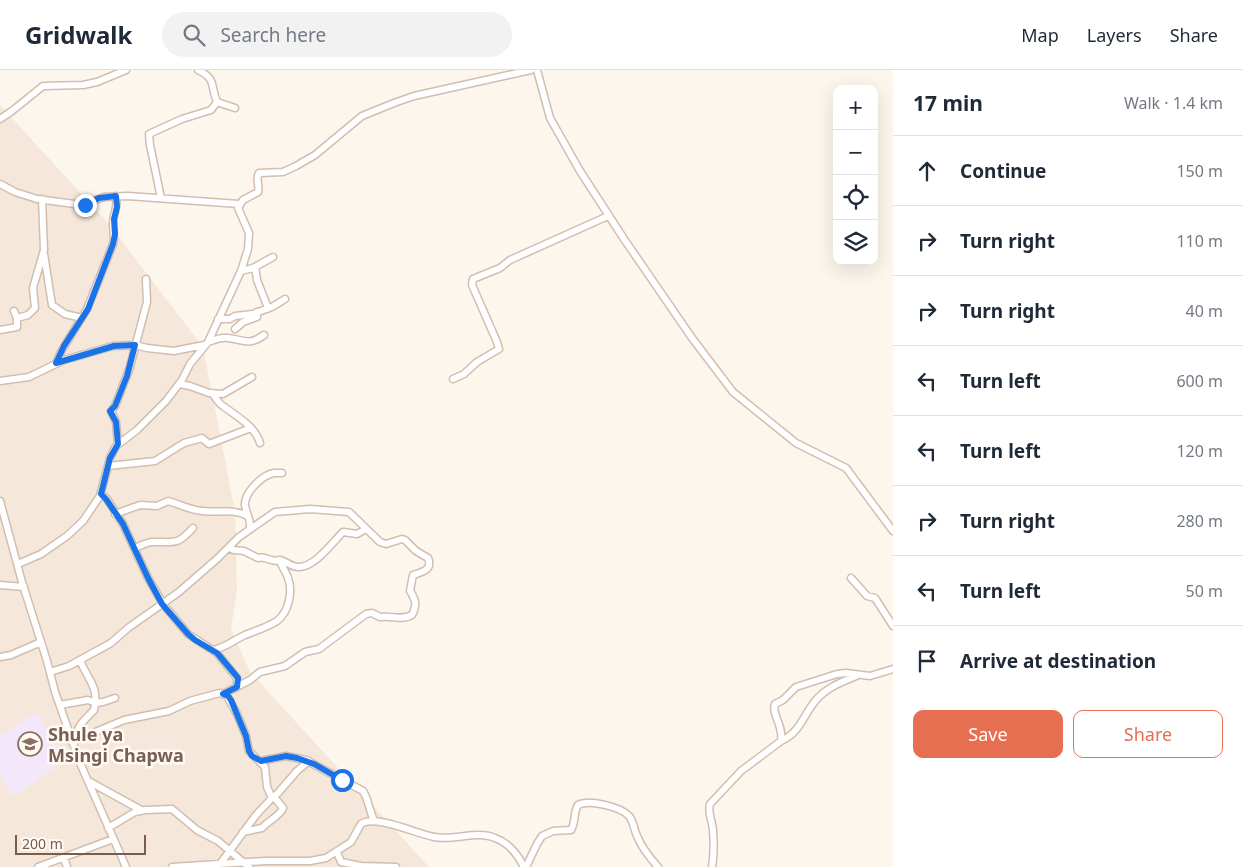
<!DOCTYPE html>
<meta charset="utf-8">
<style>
:root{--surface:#fff;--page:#f2f2f3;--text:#1f2937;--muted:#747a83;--line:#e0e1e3;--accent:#e76f51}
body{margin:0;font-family:"Noto Sans",sans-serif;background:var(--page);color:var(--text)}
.controls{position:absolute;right:15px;top:15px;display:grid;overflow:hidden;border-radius:10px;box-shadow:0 5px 20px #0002}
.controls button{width:45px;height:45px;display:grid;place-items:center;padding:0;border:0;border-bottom:1px solid var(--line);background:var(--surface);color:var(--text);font:25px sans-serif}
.scale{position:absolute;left:15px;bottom:12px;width:131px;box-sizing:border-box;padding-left:5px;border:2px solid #7a5c4d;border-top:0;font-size:14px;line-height:18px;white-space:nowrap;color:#7a5c4d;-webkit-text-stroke:4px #fffaf3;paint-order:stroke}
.stop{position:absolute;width:15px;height:15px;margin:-11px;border:4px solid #1a73e8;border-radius:50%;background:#fff}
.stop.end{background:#1a73e8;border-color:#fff;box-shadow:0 1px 5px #0008}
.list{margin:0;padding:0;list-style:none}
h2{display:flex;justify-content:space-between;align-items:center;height:65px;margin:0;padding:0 20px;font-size:21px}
h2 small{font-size:16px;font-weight:400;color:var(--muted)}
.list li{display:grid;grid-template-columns:32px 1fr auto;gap:15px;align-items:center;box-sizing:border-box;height:70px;padding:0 20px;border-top:1px solid var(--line)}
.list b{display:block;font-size:19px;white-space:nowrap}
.list em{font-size:16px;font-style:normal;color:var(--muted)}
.actions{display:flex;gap:10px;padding:15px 20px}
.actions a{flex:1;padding:11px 0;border:1px solid var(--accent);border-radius:10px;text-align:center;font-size:18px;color:var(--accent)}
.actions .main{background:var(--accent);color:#fff}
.icon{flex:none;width:28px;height:28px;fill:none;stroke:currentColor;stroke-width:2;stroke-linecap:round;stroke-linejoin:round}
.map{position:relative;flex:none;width:893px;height:797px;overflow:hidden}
header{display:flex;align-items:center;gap:30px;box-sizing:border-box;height:70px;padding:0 25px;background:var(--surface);border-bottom:1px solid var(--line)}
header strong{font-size:24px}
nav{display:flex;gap:28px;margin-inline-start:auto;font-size:18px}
.search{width:350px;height:45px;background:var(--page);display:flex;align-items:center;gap:12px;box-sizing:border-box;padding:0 18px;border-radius:28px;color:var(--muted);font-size:19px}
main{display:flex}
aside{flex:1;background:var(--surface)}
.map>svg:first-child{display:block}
</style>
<header>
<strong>Gridwalk</strong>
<div class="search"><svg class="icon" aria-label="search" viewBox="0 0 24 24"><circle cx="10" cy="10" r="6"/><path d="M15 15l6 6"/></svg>Search here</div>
<nav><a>Map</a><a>Layers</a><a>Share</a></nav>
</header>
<main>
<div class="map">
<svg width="893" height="797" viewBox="0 0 893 797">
<rect width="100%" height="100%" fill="#fdf6ec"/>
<!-- residential -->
<path fill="#f5e8da" d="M0,35l108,118 95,124 32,165 2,78 -6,39 19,43 179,195h-429z"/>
<!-- education -->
<path fill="#f3e8fa" d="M37,642l27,49 -51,36 -13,-24v-37z"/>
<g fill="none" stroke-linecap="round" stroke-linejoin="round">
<!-- minor casing -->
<g stroke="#d1beb0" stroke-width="9">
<path id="minor" d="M198,0c19,9 12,16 19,32l18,6
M537,0l13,48 30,53 44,68 68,99 41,54 63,51 50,25 47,63
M0,49l12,-8 31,-25 40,-1 14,-3 29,-12
M0,114l15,8 22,7 45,6 22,-8 24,-1 111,8
M161,128l-11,-53 -1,-11 33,-15 29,-9 6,-8
M44,184l8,51 13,9 17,4
M255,197l2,13 11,28
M241,201l12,-3 20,-11
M17,248l11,-3 7,-7 -2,-20 11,-38 -2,-51
M218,249h12l5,-3 18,-2 19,-7 13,-8
M235,259l8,-7 14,-5v-5
M0,260l17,-3v-9l-3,-7
M208,272c6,-2 13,-5 20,-4 17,2 21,8 36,-3
M56,293l6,-13 25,-41 26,-65c2,-8 0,-14 0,-22 1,-10 5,-14 3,-26
M453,309l11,-5 13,-12 22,-13 -2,-7 -25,-57 1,-6 27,-11 10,-8 98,-44
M0,311l29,-4 35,-17 49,-14 22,-1 12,3 27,3 30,-6
M180,314l10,2 19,7 14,1 29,-17
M212,323c4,5 6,10 11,13 13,10 32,20 37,37
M118,374l-2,-22 -5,-11 4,-5 14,-36 18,-68 -1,-23
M108,396l47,-5 29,-18 18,-5 7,6 42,-16
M101,424l6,5 16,25 25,54 15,26 25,30 29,19 20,25v9
M0,431l22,81 25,79 8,31 25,71 46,104
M115,444l25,-9 17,1 11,-5c11,3 22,9 34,10 17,2 30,-3 46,5
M250,458c1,-8 -4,-15 -5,-23 -1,-12 17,-30 29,-32 3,0 5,0 8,0
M135,478c6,-2 13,-7 19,-6 23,0 23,3 39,-14
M229,478l5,2 10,1 14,7c6,-2 7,1 14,2 5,2 2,0 8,0 6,1 11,7 18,7 16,1 34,-24 45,-35l14,2 9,-5
M18,494l23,-10 26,-18 16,-15 17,-25 10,-38 6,-12 21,-16 29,-29 16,-21 8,-16 18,-22 33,-71 7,-22 1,-16 -11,-25 5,-8 15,-8c2,-7 -3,-13 1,-19l24,-1 13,-6 19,-11 47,-39 32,-13 20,-7 117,-26
M851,508l16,18 8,2 18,28
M0,515l24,2
M213,580c12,-2 21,-10 32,-15 10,-4 23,-8 32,-14 12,-9 16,-30 11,-43 -2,-6 -6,-12 -9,-18
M0,587l11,-2 30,-13
M50,602l19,-6 42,-23 17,-15 51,-36 39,-34 21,-21 36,-25 35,-3 39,3 31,30 6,2 16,-5 3,1 11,11 12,7c5,12 -6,14 -15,17l-3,16c6,9 7,14 2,24 -11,6 -20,0 -32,2l-8,-4 -6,1 -47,35 -14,3 -20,14 -25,6 -10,8 -27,14
M60,635l28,-5 8,3 7,-1 12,-4
M77,670c-2,-14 8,-20 17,-30 6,-23 -7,-31 -14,-50
M781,671c20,-9 22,-26 35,-41 11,-13 26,-18 40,-24
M72,672l52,-22 45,-9 21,-10 22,-6 8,-2 7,3 10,18 9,22 3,15 16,16 2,20 5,11 -16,17 -36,49
M261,691l25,-5 20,4 57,31c6,9 6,20 11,29
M90,712l51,28
M272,728l6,-5 19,-22 12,-10
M108,758l27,-16 10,-2 27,-1 25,21 21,11 31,26
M243,762l19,-4c6,-7 19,-13 21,-20l-9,-11
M337,782l4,10 20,4 35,1
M64,788l3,9
M38,797l75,-28
M172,797l93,-6h45l16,-3 25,-16 10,-18c14,-10 56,10 73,13 20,4 43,-7 61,1 14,5 23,17 29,29
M526,797l11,-23 5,-8 11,-5 18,-1c5,-8 2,-17 7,-25 11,-6 43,2 51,11 5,6 5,15 9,22 4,10 13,21 20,29
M712,797c2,-12 2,-24 1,-36 0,-9 -6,-18 -3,-27l31,-33 40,-30c3,-15 -10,-27 -6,-37l8,-4 13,-13 41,-13 9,-1 24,3 23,-7"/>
</g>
<!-- minor -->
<use href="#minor" stroke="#fff" stroke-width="6"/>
</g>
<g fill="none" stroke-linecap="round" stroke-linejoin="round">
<!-- route -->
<path stroke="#1a73e8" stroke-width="6" d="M85,135l14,-7 17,-2 1,11 -3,12 1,15 -2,10 -25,65 -24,37 -8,17 58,-17 21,-1 -8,31 -12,30 -5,5 6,11 2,22 -8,14 -9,36 5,5 17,25 25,54 14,26 26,30 7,6 22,13 21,25 -1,9 -14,7 5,2 3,4 15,36 3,15 3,5 9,5 25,-5 11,2 17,6 28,16"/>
</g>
<!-- icons -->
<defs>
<g id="school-ring" transform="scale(1.25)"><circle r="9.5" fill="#fffaf3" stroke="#8d6e63" stroke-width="1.5"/><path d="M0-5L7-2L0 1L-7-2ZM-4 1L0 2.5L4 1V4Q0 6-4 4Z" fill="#8d6e63"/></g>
</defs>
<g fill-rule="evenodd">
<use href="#school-ring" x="30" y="674"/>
</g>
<g text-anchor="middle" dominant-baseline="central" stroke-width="5" stroke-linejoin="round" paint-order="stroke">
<!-- education labels -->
<g font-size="18" font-weight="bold" fill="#785e54" stroke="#fffaf3" text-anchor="start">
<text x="48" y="664">Shule ya<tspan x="48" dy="21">Msingi Chapwa</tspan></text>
</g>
</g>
</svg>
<div class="controls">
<button>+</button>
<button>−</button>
<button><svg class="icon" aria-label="locate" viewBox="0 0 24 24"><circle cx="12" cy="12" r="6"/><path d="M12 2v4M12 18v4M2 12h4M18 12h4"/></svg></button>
<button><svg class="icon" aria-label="layers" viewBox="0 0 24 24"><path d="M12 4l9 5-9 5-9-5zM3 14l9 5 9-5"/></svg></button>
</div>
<div class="scale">200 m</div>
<div class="stop" style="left:342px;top:710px"></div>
<div class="stop end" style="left:85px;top:135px"></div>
</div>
<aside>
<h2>17 min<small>Walk · 1.4 km</small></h2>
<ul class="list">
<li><svg class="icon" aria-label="ahead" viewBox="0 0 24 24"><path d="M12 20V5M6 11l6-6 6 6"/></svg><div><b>Continue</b></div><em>150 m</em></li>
<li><svg class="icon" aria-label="right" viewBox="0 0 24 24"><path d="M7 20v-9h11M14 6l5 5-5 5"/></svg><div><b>Turn right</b></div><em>110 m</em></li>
<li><svg class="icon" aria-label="right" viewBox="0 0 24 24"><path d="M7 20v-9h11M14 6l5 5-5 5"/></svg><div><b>Turn right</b></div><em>40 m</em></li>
<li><svg class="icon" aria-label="left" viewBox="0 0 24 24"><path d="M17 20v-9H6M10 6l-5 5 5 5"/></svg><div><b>Turn left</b></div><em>600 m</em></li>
<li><svg class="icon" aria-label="left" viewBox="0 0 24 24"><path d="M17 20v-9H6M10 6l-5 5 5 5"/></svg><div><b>Turn left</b></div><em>120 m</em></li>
<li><svg class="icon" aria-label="right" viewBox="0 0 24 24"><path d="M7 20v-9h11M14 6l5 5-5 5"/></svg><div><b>Turn right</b></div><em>280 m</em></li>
<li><svg class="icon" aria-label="left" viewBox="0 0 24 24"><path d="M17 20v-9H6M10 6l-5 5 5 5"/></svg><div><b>Turn left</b></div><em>50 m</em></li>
<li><svg class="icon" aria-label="arrive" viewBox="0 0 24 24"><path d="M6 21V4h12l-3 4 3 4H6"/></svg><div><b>Arrive at destination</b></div></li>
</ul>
<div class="actions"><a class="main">Save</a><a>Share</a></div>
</aside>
</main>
